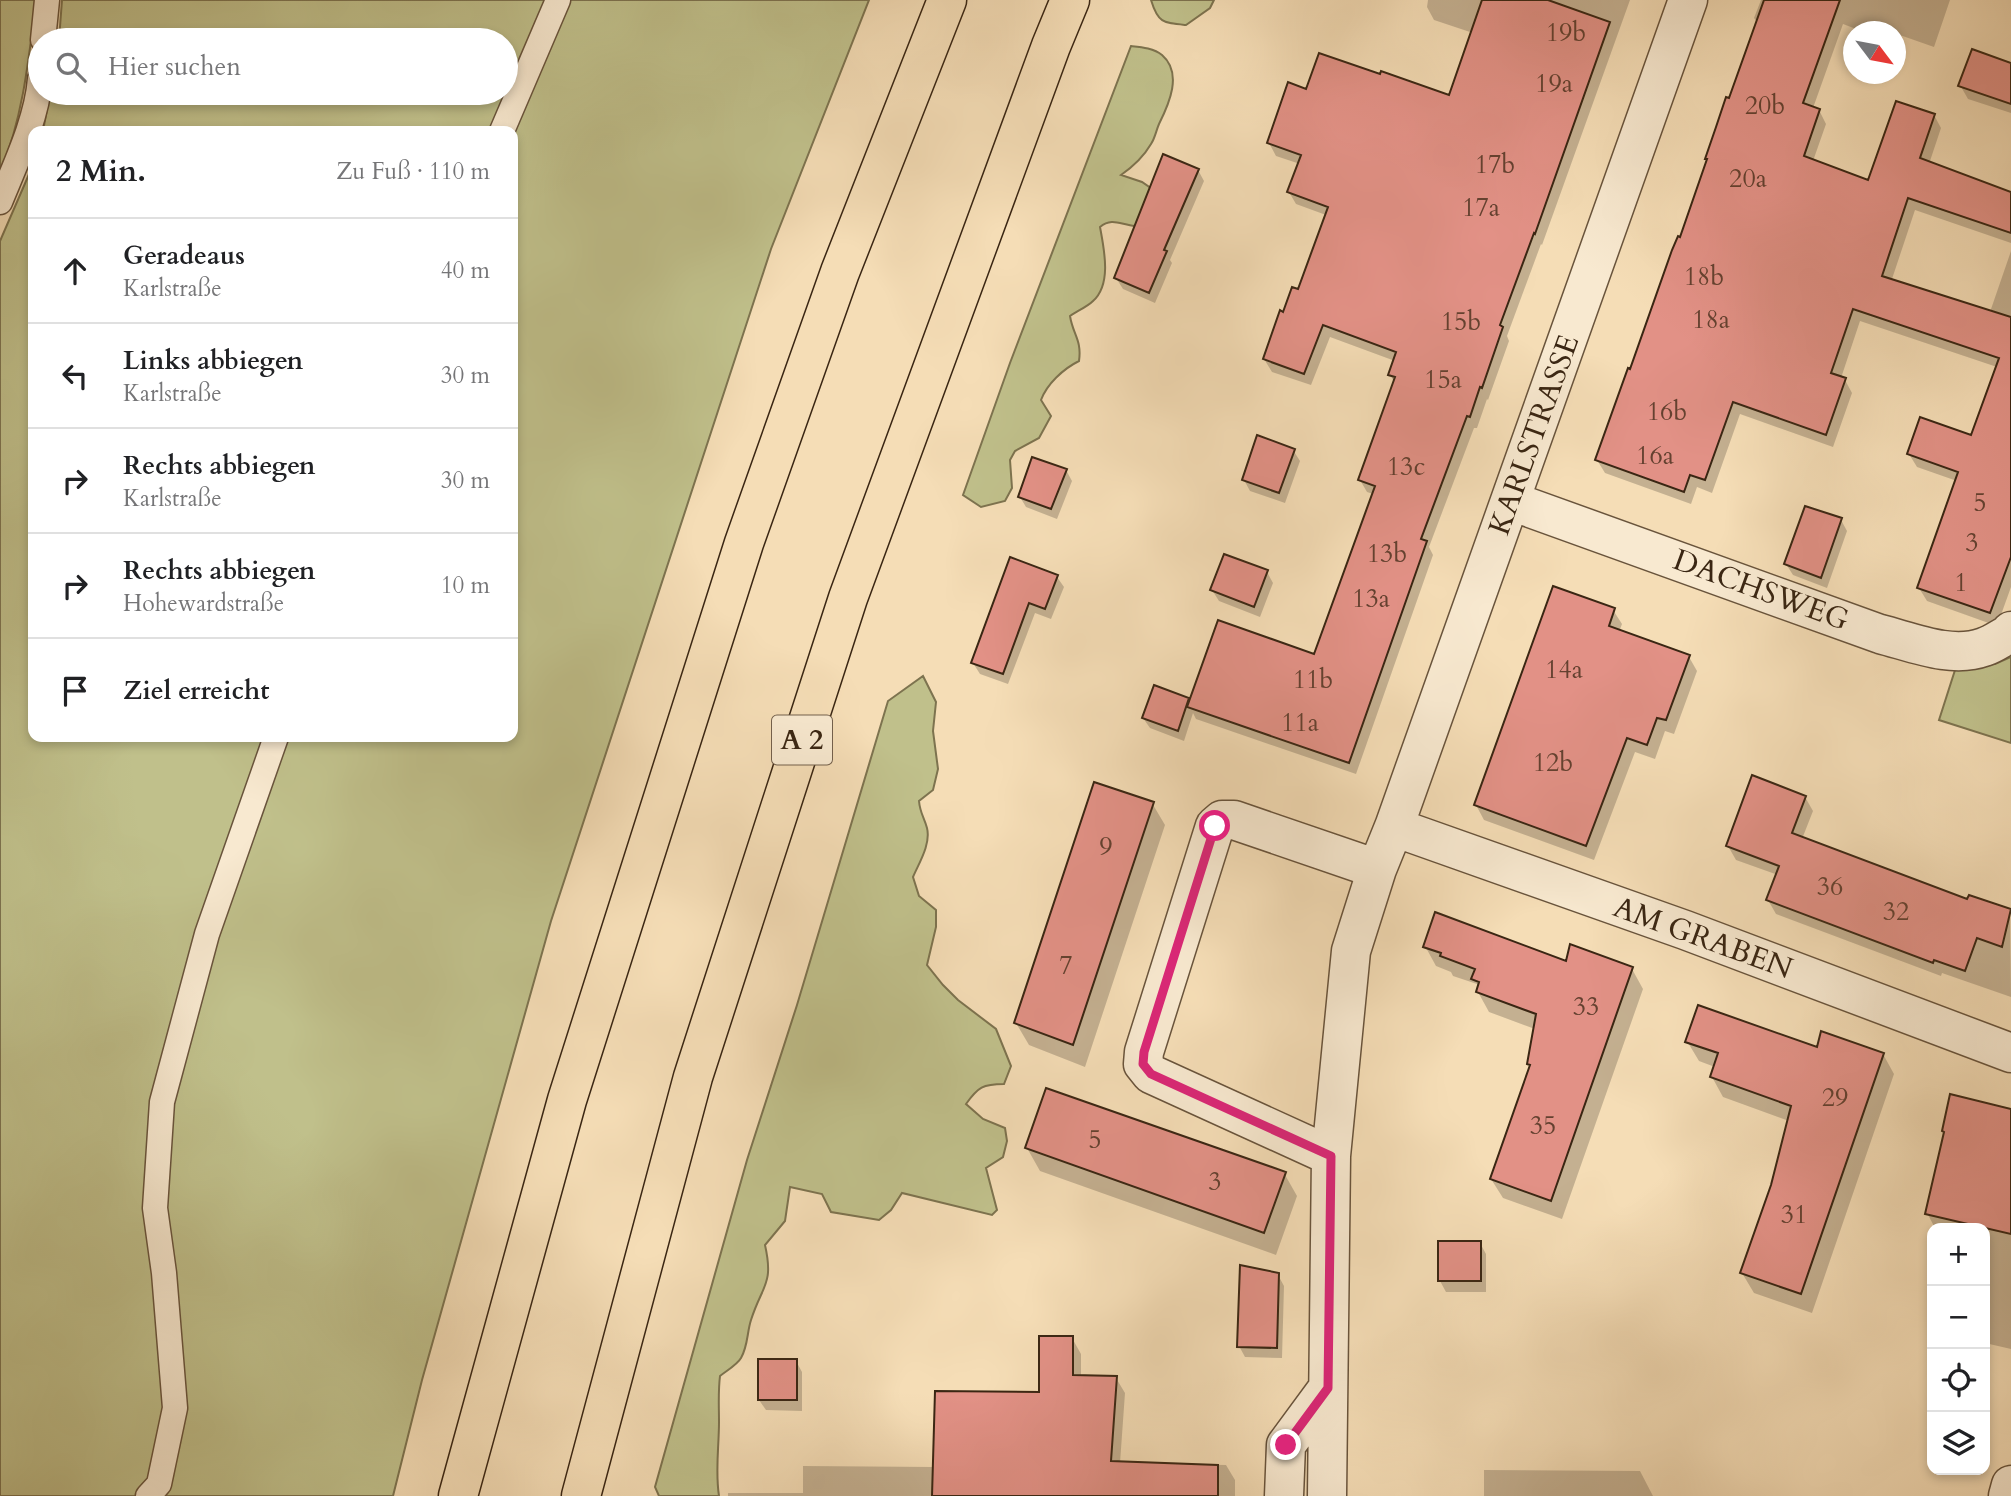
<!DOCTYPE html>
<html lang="de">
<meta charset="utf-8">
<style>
:root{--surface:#fff;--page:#f2f2f2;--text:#202124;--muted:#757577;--line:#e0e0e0}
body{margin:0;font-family:Cardo,serif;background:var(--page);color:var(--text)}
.controls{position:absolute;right:21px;bottom:21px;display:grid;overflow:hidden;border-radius:14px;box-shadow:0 4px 10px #0003}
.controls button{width:63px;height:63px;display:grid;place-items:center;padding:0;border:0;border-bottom:2px solid var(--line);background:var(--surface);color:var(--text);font:35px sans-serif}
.compass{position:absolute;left:1843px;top:21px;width:63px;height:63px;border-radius:50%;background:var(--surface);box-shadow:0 4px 10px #0003;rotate:122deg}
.stop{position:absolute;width:21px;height:21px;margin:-16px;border:5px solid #db2777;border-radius:50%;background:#fff}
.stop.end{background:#db2777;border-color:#fff;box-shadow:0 2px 7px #0008}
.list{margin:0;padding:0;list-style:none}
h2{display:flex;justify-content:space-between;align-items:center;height:91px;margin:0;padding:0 28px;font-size:30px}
h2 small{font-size:23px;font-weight:400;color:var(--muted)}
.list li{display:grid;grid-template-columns:46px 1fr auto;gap:21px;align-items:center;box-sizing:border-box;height:105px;padding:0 28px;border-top:2px solid var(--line)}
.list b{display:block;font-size:26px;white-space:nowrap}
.list p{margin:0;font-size:23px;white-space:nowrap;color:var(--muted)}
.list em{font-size:23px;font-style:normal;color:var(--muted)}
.icon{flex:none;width:38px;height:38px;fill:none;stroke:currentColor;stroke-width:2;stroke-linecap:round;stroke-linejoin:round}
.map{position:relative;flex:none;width:2011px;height:1496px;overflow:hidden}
.search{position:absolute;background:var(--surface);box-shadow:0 4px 10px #0003;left:28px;top:28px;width:490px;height:77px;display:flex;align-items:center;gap:18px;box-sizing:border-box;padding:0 24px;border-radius:38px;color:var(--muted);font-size:26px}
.panel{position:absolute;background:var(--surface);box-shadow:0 4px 10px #0003;left:28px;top:126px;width:490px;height:616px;border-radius:14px}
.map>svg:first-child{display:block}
</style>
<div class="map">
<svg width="2011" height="1496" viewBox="0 0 2011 1496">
<rect width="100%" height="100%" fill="#f5ddb6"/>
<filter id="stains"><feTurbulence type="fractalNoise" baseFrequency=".00286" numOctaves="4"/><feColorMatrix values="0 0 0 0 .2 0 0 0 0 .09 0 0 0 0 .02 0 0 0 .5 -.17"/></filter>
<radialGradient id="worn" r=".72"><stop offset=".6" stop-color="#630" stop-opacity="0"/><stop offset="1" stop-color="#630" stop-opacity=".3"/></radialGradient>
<!-- green -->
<path fill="#c0c08b" stroke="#7d734f" stroke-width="2" d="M0,0h36c-7,58 -13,118 -36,173z
M62,0h807l-98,249 -220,672 -129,459 -29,116h-393v-1255l33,-76v572h480v-606h-470l7,-38h456v-53h-447z
M1151,0h63l-4,8 -24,17c-23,-2 -28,-2 -35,-25z
M1131,46c10,1 23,2 31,9 21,18 7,49 -3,69 -3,7 -4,14 -8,20 -7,12 -20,24 -30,31l21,7 13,9 -1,35c-6,0 -13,0 -19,0 -14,-1 -23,-9 -35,1 4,22 12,57 -7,74 -6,6 -16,10 -23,15 3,19 12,24 9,45 -16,8 -32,23 -38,39l10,16 -12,22 -24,13 -5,9 2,28 -7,13 -24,6 -18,-12 47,-132z
M2011,657v86l-72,-23 17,-53 39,-3z
M923,676l13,26 -3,29 5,38 -5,21 -14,11c1,12 5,16 8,27 4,16 -8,35 -14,49l6,19 17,14v17l-9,38 16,20 15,15 38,29 15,37 -7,18c-21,0 -26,3 -38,20l17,15 22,9 2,13 -4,16 -17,11 11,42 -5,5 -90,-22 -11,17 -12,10 -48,-8 -9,-18 -32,-7 -5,34 -20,24c9,40 -3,40 -14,75 -4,12 -3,26 -10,38 -4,7 -15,13 -21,18 -2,16 -1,30 -1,46 0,25 -4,49 0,74h-60l-4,-9 92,-327 50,-155 91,-304z"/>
<!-- shadow -->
<path fill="#0003" d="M1428,0h202l-88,245 -1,-1 -34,92 2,5 -21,59 -1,-1 -10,29h-3l-45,119 4,8 -77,219 -160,-55 -3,-6 -9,28 -34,-13 -7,-10 45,-19 2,4 125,-46 58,-163 -6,-2 -7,-12 35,-96 -5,-10 5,-13 -65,-24 -19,48 -39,-13 -8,-13 21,-45 14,-22 27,-77 -30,-11 -7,-12 11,-28 -24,-8 -7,-13 38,-52 143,7 23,-65 -39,-13 -7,-13z
M1761,0h189l-16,47 -37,-13 -1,3v-5h-32l-21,-8 -30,84 6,2 7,14 -13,37 56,21 65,-67 7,13 -12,36 82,29v50l-96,-33 -23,69v2l98,31 21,-61v336l-14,39 -70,-25 -8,-13 38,-107 -40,-14 -8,-13 63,-17 25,-70 -137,-46 -19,57 4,2 7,13 -19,54 -93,-33 -28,79 -15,-6 -6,17 -86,-31 -8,-13 84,-221 77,-216 -4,-5z
M2011,64v49l-43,-14 -8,-14z
M1198,170l6,11 -34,79 2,3 -17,40 -32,-14 -7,-11z
M1293,450l7,11 -15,42 -35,-12 -6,-11z
M1066,470l6,11 -15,38 -31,-12 -6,-10z
M1841,520l6,11 -20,57 -34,-13 -7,-11z
M1012,559l45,18 7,10 -13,32 -16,-6 -27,71 -28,-10 -7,-11z
M1267,572l6,11 -13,34 -41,-16 -7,-11z
M1613,610l9,14 -3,8 70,25 8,14 -23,63 -9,-3 -10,28 -20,-7 -41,108 -110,-40 -8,-15z
M1805,797l8,14 -11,28 166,62 42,10 1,86 -69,-24 -1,3 -165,-62 -8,-14 10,-25 -42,-15 -8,-14z
M1152,803l13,22 -80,242 -56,-22 -13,-22z
M1425,946l143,18 64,5 11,20 -81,230 -59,-21 -12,-19 40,-111 -2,-4 6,-35 -46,-17 -11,-20 1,-3 -2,-5 -24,-8 -2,-4 -15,-6z
M1687,1041l196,13 11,20 -82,239 -58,-20 -12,-20 31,-88 16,-64 -66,-24 -11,-20 3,-10 -16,-6z
M2011,1111v238l-26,-6v-115h-50l-8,-15z
M1027,1148l257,25 13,23 -21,59 -236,-84z
M1480,1243l6,11v38h-40l-6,-11z
M1278,1275l6,11 -2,72 -37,-1 -6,-11z
M1072,1338l9,16v23l35,1 9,15 -5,70 106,2 9,15v16h-507v-3h75v-27l132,1 105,-73z
M796,1361l6,11v39l-36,-1 -7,-10z
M1484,1470l156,1 13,25h-169z"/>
<!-- building -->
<path fill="#e29186" stroke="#3a2613" stroke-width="2" d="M1482,0h66l62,22 -75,212 -1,-1 -34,92 3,2 -21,61 -2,-1 -10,30 -3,-1 -46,123 6,2 -78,222 -162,-56 31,-87 96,34 61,-168 -17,-6 37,-103 -7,-2 8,-23 -73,-27 -19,49 -41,-15 17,-49 3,2 9,-25 6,2 30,-82 -41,-15 14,-37 -34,-12 21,-61 18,7 13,-36 61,21 1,-3 68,24z
M1764,0h76l-37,103 17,6 -16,47 64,24 28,-79 39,13 -15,44 91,34v41l-103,-35 -26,78 129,41v240l-21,56 -73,-25 41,-116 -51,-18 13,-37 51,18 28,-77 -146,-49 -22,64 15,5 -20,57 -93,-33 -28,78 -15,-5 -6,17 -89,-32 33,-92 2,1 42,-119 6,-14 2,1 27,-78h-2l11,-32 10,-30 3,1z
M1972,49l39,14v41l-53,-18z
M1163,154l36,15 -35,81 3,1 -18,42 -35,-15z
M1257,435l38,14 -16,44 -37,-13z
M1032,457l35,12 -16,40 -33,-12z
M1805,506l37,12 -21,60 -37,-14z
M1224,554l44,16 -14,37 -44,-17z
M1010,557l48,18 -13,34 -16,-6 -26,71 -32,-11z
M1553,586l62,22 -6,18 81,29 -24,65 -9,-2 -10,27 -20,-7 -41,108 -112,-41z
M1154,685l35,13 -11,33 -36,-13z
M1752,775l54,21 -14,37 175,66 2,-4 42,14 -9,38 -25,-9 -12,33 -31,-11 -1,3 -167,-63 13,-34 -53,-20z
M1094,782l60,20 -81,243 -59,-22z
M1435,912l131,49 4,-17 63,23 -82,234 -61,-22 40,-114 -3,-1 9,-50 -60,-22 3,-10 -8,-3 4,-10 -35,-13 1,-3 -18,-6z
M1698,1005l119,42 4,-16 63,22 -83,241 -61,-21 31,-88 20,-79 -81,-29 8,-24 -33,-11z
M1046,1088l240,84 -22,61 -239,-85z
M1950,1094l61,15v125l-86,-20 19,-82 -2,-1z
M1438,1241h43v40h-43z
M1240,1265l39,8 -2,75 -40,-1z
M1039,1336h34v39l44,1 -6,85 107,4v31h-286l3,-105 104,1z
M758,1359h39v41h-39z"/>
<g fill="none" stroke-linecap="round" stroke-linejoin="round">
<!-- lane casing -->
<g stroke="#69543c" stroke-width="27">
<path id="lane" d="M43,40l4,-40
M502,131l56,-131
M0,202c15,-37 37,-83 40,-123
M148,1496l11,-12 16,-76 -11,-135 -9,-65 7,-106 45,-168 69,-197"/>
</g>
<!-- street casing -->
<g stroke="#69543c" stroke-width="41">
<path id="street" d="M1511,501l369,133c32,8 71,25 104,13 9,-3 17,-9 25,-13l2,-3
M1394,827l291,103 326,123
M1331,1156l-180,-82 -8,-10 1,-12 71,-226 7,-6h12l143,49
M1284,1496l2,-51 42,-57
M1327,1496l4,-340 20,-205 26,-82 17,-42 294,-827
M2008,1496l3,-11"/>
</g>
<!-- highway casing -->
<g stroke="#3a2613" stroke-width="41">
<path id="highway" d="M458,1496l109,-396 177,-557 96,-271 107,-272
M581,1496l112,-419 155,-479 203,-552 19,-46"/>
</g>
<!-- lane -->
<use href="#lane" stroke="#f8e9d0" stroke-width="24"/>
<!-- street -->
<use href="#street" stroke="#f8e9d0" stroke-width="38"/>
<!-- highway -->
<use href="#highway" stroke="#f5ddb6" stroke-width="38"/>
</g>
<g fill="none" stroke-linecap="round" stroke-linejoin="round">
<!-- route -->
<path stroke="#db2777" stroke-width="9" d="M1215,826l-71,226 -1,12 8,10 180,82 -3,232 -42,57"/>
</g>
<g text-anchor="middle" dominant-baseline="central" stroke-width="7" stroke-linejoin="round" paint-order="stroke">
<!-- number labels -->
<g font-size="26" fill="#644130">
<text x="1566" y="32">19b</text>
<text x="1554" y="83">19a</text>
<text x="1765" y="105">20b</text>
<text x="1495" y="164">17b</text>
<text x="1748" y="178">20a</text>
<text x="1481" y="207">17a</text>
<text x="1704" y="276">18b</text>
<text x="1711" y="319">18a</text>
<text x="1461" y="321">15b</text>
<text x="1443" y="379">15a</text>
<text x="1667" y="411">16b</text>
<text x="1655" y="455">16a</text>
<text x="1406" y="466">13c</text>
<text x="1980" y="502">5</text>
<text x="1972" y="542">3</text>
<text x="1387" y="553">13b</text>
<text x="1961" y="582">1</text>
<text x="1371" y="598">13a</text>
<text x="1564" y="669">14a</text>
<text x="1313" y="679">11b</text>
<text x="1300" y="722">11a</text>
<text x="1553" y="762">12b</text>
<text x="1106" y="846">9</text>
<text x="1830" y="886">36</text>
<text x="1896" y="911">32</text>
<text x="1066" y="965">7</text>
<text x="1586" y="1006">33</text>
<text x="1835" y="1097">29</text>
<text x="1543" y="1125">35</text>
<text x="1095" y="1139">5</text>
<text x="1215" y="1181">3</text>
<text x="1794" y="1214">31</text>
</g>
<!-- shield labels -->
<rect fill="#f8e9d0" stroke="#73604c" stroke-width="2" x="772" y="715.5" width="60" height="49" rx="5"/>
<g font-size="28" font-weight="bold" fill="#3a2613">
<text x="802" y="740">A 2</text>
</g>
<!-- street labels -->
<g font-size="30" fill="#3a2613" stroke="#f8e9d0">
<text transform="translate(1534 435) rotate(-70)">KARLSTRASSE</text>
<text transform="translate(1761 590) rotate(20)">DACHSWEG</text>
<text transform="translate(1703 938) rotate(20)">AM GRABEN</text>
</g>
</g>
<rect width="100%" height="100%" filter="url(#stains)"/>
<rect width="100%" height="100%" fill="url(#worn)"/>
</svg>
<div class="controls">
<button>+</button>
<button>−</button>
<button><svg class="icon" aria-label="locate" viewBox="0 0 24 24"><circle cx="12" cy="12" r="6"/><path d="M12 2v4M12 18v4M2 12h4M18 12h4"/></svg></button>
<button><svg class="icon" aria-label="layers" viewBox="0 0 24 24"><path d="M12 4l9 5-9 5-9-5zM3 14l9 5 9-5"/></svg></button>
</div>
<svg class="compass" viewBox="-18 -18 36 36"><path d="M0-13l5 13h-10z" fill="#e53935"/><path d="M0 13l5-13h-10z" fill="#757577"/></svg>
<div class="stop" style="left:1215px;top:826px"></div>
<div class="stop end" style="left:1286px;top:1445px"></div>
<div class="search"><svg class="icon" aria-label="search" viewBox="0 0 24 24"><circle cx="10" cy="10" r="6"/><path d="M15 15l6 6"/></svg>Hier suchen</div>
<section class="panel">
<h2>2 Min.<small>Zu Fuß · 110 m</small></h2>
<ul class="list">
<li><svg class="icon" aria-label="ahead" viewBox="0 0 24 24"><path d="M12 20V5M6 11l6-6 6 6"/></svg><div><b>Geradeaus</b><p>Karlstraße</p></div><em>40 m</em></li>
<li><svg class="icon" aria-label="left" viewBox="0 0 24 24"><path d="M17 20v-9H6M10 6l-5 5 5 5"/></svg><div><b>Links abbiegen</b><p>Karlstraße</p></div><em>30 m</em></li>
<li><svg class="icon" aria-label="right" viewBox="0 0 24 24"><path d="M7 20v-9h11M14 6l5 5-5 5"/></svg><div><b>Rechts abbiegen</b><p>Karlstraße</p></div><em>30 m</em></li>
<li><svg class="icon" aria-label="right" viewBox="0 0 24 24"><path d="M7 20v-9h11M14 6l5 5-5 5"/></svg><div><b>Rechts abbiegen</b><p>Hohewardstraße</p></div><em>10 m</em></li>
<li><svg class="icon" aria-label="arrive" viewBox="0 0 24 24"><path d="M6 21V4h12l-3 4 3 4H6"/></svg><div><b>Ziel erreicht</b></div></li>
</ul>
</section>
</div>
